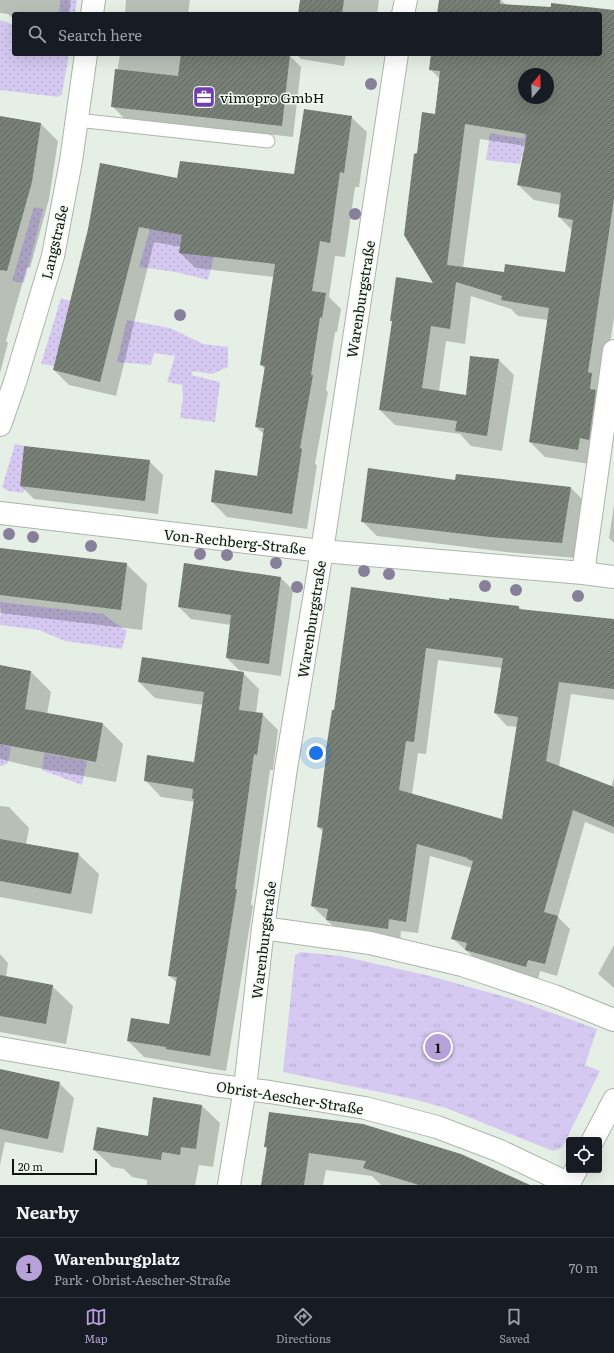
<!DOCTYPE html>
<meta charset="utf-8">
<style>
:root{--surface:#171b24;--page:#20242c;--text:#f1f3f6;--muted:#9ea1a6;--line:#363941;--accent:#b6a1d8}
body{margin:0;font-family:Literata,serif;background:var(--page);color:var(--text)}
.controls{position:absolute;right:12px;bottom:12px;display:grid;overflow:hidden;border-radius:4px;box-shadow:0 4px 16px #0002}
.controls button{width:36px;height:36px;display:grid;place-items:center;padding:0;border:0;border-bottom:1px solid var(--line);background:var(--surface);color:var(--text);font:20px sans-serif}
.compass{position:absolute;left:518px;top:68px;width:36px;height:36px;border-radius:50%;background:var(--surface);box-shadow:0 4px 16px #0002;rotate:19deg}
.scale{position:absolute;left:12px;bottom:10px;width:85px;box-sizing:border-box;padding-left:4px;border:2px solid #111411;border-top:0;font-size:11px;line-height:14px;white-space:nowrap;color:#111411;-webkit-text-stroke:3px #f3fcf2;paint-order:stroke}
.you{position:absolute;left:316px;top:753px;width:14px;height:14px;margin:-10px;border:3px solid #fff;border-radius:50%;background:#1a73e8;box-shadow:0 0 0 6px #1a73e833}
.badge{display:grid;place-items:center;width:26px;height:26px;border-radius:50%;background:var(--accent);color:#111;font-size:13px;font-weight:700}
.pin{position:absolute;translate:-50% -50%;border:2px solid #fff;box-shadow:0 1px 4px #0006}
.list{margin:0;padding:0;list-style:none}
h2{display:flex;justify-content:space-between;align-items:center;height:52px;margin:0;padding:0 16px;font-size:17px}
h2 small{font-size:13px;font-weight:400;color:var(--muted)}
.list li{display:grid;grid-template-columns:26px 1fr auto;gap:12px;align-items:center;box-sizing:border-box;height:60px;padding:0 16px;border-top:1px solid var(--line)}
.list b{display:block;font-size:15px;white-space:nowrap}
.list p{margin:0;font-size:13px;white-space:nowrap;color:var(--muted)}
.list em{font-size:13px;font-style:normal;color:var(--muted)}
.icon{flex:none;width:22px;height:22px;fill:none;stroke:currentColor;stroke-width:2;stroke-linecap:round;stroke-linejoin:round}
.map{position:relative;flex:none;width:614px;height:1185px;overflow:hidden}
.search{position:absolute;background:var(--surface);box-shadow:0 4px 16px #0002;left:12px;right:12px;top:12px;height:44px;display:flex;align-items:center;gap:10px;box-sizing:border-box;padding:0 14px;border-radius:4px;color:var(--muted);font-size:15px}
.sheet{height:112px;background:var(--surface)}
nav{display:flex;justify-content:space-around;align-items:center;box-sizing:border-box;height:56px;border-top:1px solid var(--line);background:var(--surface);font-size:11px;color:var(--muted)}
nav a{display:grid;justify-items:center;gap:2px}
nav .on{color:var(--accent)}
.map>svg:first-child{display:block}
</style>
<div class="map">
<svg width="614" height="1185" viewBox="0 0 614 1185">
<defs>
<pattern id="grass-dots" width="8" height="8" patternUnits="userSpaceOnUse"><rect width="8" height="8" fill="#d5c9f2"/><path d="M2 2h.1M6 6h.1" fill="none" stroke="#b6acce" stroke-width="1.8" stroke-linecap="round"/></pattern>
<pattern id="park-tufts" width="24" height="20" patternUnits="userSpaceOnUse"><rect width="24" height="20" fill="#d5c9f2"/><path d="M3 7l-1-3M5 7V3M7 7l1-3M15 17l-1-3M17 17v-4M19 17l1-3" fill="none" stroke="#b6acce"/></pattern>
<pattern id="building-hatch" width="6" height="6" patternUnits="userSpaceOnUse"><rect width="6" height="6" fill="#788077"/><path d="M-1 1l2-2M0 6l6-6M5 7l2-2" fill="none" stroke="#616860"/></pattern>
</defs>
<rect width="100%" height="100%" fill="#e6efe5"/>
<!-- grass -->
<path fill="url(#grass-dots)" d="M60,0h17l-2,14h-16z
M0,20l14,5v29h55l-7,40 -4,3 -58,-7z
M527,114l25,32 -27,-4 -5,22 -34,-4 4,-27 35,6 -1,-6z
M34,207l9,2 -19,74 -12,-2z
M171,226v7l11,2 32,22 -6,23 -32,-8 -37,-5 11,-38z
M61,298l9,3 -16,65 -13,-2z
M127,320l43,8 33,16 25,3v20l-16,7 -19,-3 -2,4 29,7 -5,40 -35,-4 3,-21 -1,-12 -15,-3 8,-26 -21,-3 -3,12 -34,-3z
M15,444l9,2 -4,40 5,1 -2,6 -15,-2 -6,-4z
M0,602l103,12 24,17 -5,18 -57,-8 -26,-11 -39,-5v-8l2,-8 -2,-1z
M0,744l11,3 -3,16 -6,3h-2z
M44,753l43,8 -5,24 -40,-15z"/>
<!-- park -->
<path fill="url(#park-tufts)" d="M301,952l40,4 89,20 86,24 81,29 -12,36 15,6 -38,77 -9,3 -107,-43 -33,-9 -130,-27 12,-117z"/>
<!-- shadow -->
<path fill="#0003" fill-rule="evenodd" d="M0,0h71l-2,14h-55v5l-6,-5 -8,-1z
M126,0h64l-2,14h-63z
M301,0h78l-2,14h-79z
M440,0h61l14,14h-77z
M614,11v307l-10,63 -2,85 -57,-9 -15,-15 18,-122 -30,-4 -7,-7 -40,-13 -6,48 -19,-3 -7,51 28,4 32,-36 15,15 -12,76 -31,-5 -11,-12 -65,-9 -15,-15 55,-125 -18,-131 18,-39 5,-36 -10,-10 3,-15h167v-40h-49zM524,74h24v24h-24zM480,139l46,7 -8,39 16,15 26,5 -1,12 14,14 -7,43 -61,-1 -42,-5z
M120,54h159l10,1 12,12 -8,70 -169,-19 -12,-12z
M296,54h50l-2,12 -43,-7z
M0,117l41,7 17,17 -9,58 -19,69 -3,-1 -21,74 2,2 -8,30z
M351,117l16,15 -8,55h-4l-10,70 -10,-1 -6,41 12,12 -4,23h-2l-9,58 2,2 -13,72 2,1 -10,64 -80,-12 -15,-15 46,-25 6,-43 -8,-7 9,-58 -4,-4 13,-88 -78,-9 -16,-15 1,-6 -27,-5 -38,154 -47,-11 -15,-15 35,-141 89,-50 117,-3z
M149,461l14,14 -5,39 -124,-15 -13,-13z
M456,481l115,7 15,15 -9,55 -71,-6 -129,-16 -15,-15z
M614,505v38l-5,-5z
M0,549l126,15 21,20 -5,46 -142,-17z
M185,565l96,13 12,12 -12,86 -42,-6 -12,-12 4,-33 -40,-6 -12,-12z
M450,599l69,8 3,3 92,10v80l-43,-6 -12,73 52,20 3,-9v56l-29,-12 -27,95 12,12 -13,47 -17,-5 -2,8 -59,-17 -27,-24 20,-70 -42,-12 -12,77 -17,-2 -1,10 -61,-9 -27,-26 11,-74 -5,-5zM438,660l64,8 -7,45 12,13 10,1 -15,93 -90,-25 6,-42 8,1z
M0,666l31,6 20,20 -4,22 56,10 20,20 -7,38 -83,-15 -33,-8z
M243,673l16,16 -3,24 6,1 16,16 -5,40h-3l-19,134 2,2 -27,165 -82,-14 -16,-16 42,-16 7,-42 -8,-8 26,-173 -34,-5 -16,-17 50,-16 8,-59 -48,-7 -16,-16z
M0,806l9,1 20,21 -3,16 52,10 21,20 -7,40 -92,-17z
M614,945v43l-16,-14z
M0,954l8,9 -2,14 46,9 21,20 -7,38 -66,-12z
M0,1071l59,12 15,15 -11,55 -58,-11 -5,23z
M154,1099l48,7 18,17 -7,44 -14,-2 -4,20h-48v-5l-15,-3 -8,-8 -12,-2 -18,-17 55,-13z
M270,1113l256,72h-145l-9,-9 -46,-6 -3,15h-61l5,-36 -2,-2z"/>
<!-- building -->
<path fill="url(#building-hatch)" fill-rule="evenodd" d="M300,0h44l-2,14h-44z
M439,0h61v4l51,3v-4l63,7v189l-26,173 4,1 -2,16 6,1 -7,50 -9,-2 -2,12 -49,-8 20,-134 -48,-8 1,-4 -46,-14 -6,47 -19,-3 -9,62 44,7 4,-39 29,3 -12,77 -32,-5 2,-10 -78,-11 13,-89h-2l6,-44 37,6 -29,-48 10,-81 3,-1 5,-41 13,2 5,-43 -11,-1 2,-16h169v-40h-163zM524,74h24v24h-24zM465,124l62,10 -10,51 44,8 -3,24 15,3 -8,52 -60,-8 -1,8 -57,-7z
M181,54h109l-8,72 -171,-19 4,-38 63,7z
M304,109l48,7 -8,57 -4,-1 -10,71 -10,-2 -8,50 14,2 -4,25 -2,-1 -9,58h2l-13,73 2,1 -10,65 -81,-12 4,-32 42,6 7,-48 -9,-1 10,-61 -5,-1 15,-101 -96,-11 3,-18 -43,-8 -39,155 -47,-12 35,-141 12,-66 77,15 3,-17 114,13z
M0,116l41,7 -9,59 -25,89 -7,-1z
M24,446l126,14 -5,41 -125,-15z
M368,468l87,12 1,-6 115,13 -9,56 -72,-6 -129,-15z
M0,548l127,15 -6,47 -121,-15z
M184,563l97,14 -12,87 -43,-6 5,-43 -53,-8z
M351,587l98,13v-2l70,8v3l95,10v70l-55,-7 -13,79 68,26v40l-41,-17 -29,102 14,4 -13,48 -17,-4 -2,7 -61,-17 2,-7 -16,-4 22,-78 -6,-2 1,-1 -51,-14 -11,78 -17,-3 -1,10 -62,-9 2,-11 -17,-3 12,-78 -6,-1 9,-70 -1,-1 7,-46h2zM426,648l77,10 -9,55 24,4 -16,102 -103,-29 7,-49 8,1z
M142,657l102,15 -5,38 24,3 -6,42 -3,-1 -19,135h2l-27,167 -44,-7v-2l-39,-6 4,-23 38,6 8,-47 -9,-1 26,-177h-2l1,-10 -49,-8 3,-26 47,7 10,-70 -66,-10z
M0,665l31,6 -6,38 78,14 -7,39 -96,-18z
M0,839l79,14 -8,41 -71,-13z
M0,975l53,10 -7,39 -46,-8z
M0,1069l60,13 -12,57 -48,-10z
M153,1097l49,8 -6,44 -15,-2 -1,8 -18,-3 -1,8 -68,-10 4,-23 51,9z
M269,1112l94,12 98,30 69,31h-111l-56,-17 3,-7 -57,-8 -5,32h-43l6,-38h-3z"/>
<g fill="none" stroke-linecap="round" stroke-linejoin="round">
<!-- service casing -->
<g stroke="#acb4ab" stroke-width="15">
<path id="service" d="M77,120l191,21"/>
</g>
<!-- minor casing -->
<g stroke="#acb4ab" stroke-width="24">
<path id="minor" d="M92,14l2,-14
M0,425l15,-43 38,-126 18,-95 15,-107
M0,513l322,38 261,22 31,4
M583,573l31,-222
M263,928l107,15 92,22 92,31 60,24
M0,1048l212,37 58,7 95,16 72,19 63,24 69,33"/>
</g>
<!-- tertiary casing -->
<g stroke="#acb4ab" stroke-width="24">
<path id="tertiary" d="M403,14l3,-14
M593,1140l21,-40
M229,1185l16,-97 18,-160 23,-160 36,-217 75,-497
M568,1185l8,-15"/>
</g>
<!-- service -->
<use href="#service" stroke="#fff" stroke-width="13"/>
<!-- minor -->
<use href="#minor" stroke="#fff" stroke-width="22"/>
<!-- tertiary -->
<use href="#tertiary" stroke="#fff" stroke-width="22"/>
</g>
<!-- trees -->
<g fill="#887f9b">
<circle cx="371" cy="84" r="6"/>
<circle cx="355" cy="214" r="6"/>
<circle cx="180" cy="315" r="6"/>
<circle cx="9" cy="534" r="6"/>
<circle cx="33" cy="537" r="6"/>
<circle cx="91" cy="546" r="6"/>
<circle cx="200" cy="554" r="6"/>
<circle cx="227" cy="555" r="6"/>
<circle cx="276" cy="563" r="6"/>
<circle cx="364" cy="571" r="6"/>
<circle cx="389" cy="574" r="6"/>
<circle cx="485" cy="586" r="6"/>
<circle cx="297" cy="587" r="6"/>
<circle cx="516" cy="590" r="6"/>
<circle cx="578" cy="596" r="6"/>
</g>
<!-- icons -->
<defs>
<g id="office-square" transform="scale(1.15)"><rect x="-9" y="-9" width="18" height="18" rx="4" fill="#6f3cb3" stroke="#f3fcf2"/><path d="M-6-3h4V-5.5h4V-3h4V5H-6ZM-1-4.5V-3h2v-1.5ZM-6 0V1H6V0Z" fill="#fff"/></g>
</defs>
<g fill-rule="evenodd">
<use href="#office-square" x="204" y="97"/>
</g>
<g text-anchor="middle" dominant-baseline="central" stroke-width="3" stroke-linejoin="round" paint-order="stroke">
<!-- poi labels -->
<g font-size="14" fill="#111411" stroke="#f3fcf2" text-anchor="start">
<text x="220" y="97">vimopro GmbH</text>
</g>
<!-- street labels -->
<g font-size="14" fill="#111411" stroke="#f3fcf2">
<text transform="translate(54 242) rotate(-77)">Langstraße</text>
<text transform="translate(360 299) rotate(-81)">Warenburgstraße</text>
<text transform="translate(235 541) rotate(6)">Von-Rechberg-Straße</text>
<text transform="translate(311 619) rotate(-81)">Warenburgstraße</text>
<text transform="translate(263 940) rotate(-83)">Warenburgstraße</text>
<text transform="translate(290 1097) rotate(9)">Obrist-Aescher-Straße</text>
</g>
</g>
</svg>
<div class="controls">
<button><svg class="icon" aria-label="locate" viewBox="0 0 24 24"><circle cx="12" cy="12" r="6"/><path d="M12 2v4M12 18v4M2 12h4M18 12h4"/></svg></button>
</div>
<svg class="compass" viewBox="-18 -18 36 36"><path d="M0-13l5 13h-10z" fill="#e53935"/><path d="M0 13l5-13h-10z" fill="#9ea1a6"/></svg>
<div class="scale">20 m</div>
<div class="you"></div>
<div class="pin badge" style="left:438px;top:1047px">1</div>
<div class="search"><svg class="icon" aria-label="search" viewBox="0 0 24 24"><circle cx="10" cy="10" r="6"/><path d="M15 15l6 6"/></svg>Search here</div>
</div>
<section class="sheet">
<h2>Nearby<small></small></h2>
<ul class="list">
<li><span class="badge">1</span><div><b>Warenburgplatz</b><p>Park · Obrist-Aescher-Straße</p></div><em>70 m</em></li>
</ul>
</section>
<nav>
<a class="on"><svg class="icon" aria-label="map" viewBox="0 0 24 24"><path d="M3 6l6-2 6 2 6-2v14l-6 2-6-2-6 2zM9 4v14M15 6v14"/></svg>Map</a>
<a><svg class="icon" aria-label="directions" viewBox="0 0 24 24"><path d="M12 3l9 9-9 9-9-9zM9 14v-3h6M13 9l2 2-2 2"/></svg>Directions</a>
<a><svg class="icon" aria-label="saved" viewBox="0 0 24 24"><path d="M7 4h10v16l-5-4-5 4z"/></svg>Saved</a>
</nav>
